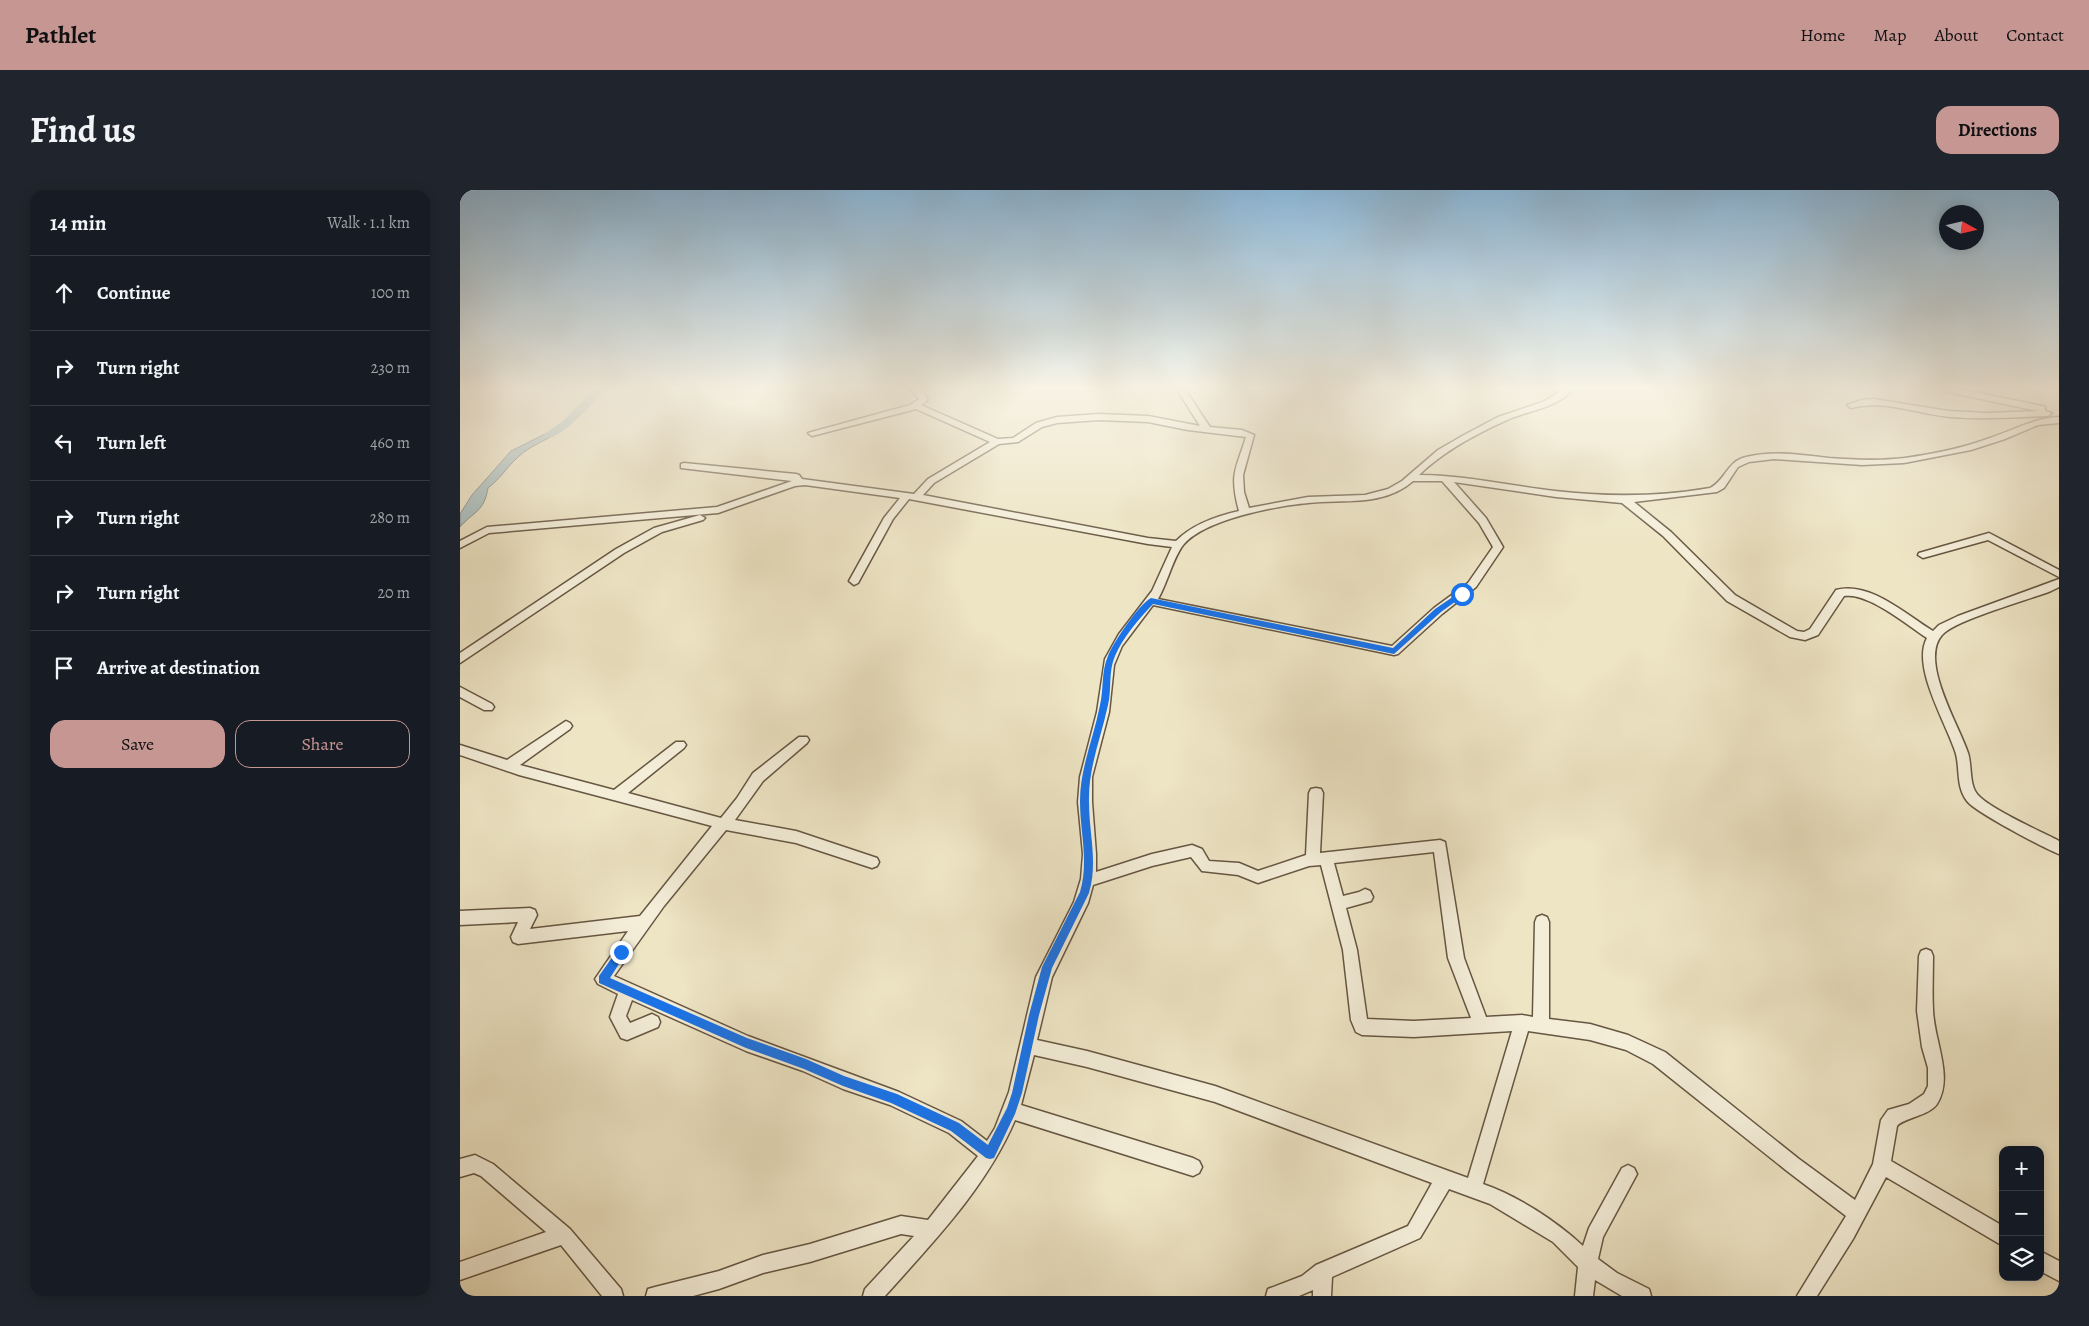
<!DOCTYPE html>
<meta charset="utf-8">
<style>
:root{--surface:#171b24;--page:#20242c;--text:#f1f3f6;--muted:#9ea1a6;--line:#363941;--accent:#c59692}
body{margin:0;font-family:Alegreya,serif;background:var(--page);color:var(--text)}
.controls{position:absolute;right:15px;bottom:15px;display:grid;overflow:hidden;border-radius:10px;box-shadow:0 2px 12px #0003}
.controls button{width:45px;height:45px;display:grid;place-items:center;padding:0;border:0;border-bottom:1px solid var(--line);background:var(--surface);color:var(--text);font:25px sans-serif}
.compass{position:absolute;left:1479px;top:15px;width:45px;height:45px;border-radius:50%;background:var(--surface);box-shadow:0 2px 12px #0003;rotate:98deg}
.stop{position:absolute;width:15px;height:15px;margin:-11px;border:4px solid #1a73e8;border-radius:50%;background:#fff}
.stop.end{background:#1a73e8;border-color:#fff;box-shadow:0 1px 5px #0008}
.list{margin:0;padding:0;list-style:none}
h2{display:flex;justify-content:space-between;align-items:center;height:65px;margin:0;padding:0 20px;font-size:21px}
h2 small{font-size:16px;font-weight:400;color:var(--muted)}
.list li{display:grid;grid-template-columns:32px 1fr auto;gap:15px;align-items:center;box-sizing:border-box;height:75px;padding:0 20px;border-top:1px solid var(--line)}
.list b{display:block;font-size:19px;white-space:nowrap}
.list em{font-size:16px;font-style:normal;color:var(--muted)}
.actions{display:flex;gap:10px;padding:15px 20px}
.actions a{flex:1;padding:11px 0;border:1px solid var(--accent);border-radius:15px;text-align:center;font-size:18px;color:var(--accent)}
.actions .main{background:var(--accent);color:#111}
.icon{flex:none;width:28px;height:28px;fill:none;stroke:currentColor;stroke-width:2;stroke-linecap:round;stroke-linejoin:round}
.map{position:relative;flex:none;width:1599px;height:1106px;overflow:hidden;border-radius:15px}
header{display:flex;align-items:center;gap:30px;box-sizing:border-box;height:70px;padding:0 25px;background:var(--accent);color:#111}
header strong{font-size:24px}
nav{display:flex;gap:28px;margin-inline-start:auto;font-size:18px}
.intro{display:flex;align-items:center;justify-content:space-between;box-sizing:border-box;height:120px;padding:0 30px}
h1{margin:0;font-size:35px}
.button{padding:12px 22px;border-radius:15px;background:var(--accent);color:#111;font-size:18px;font-weight:700}
main{display:flex;gap:30px;padding:0 30px}
aside{flex:1;background:var(--surface);border-radius:15px;box-shadow:0 2px 12px #0003}
.map>svg:first-child{display:block}
</style>
<header>
<strong>Pathlet</strong>
<nav><a>Home</a><a>Map</a><a>About</a><a>Contact</a></nav>
</header>
<div class="intro"><h1>Find us</h1><a class="button">Directions</a></div>
<main>
<aside>
<h2>14 min<small>Walk · 1.1 km</small></h2>
<ul class="list">
<li><svg class="icon" aria-label="ahead" viewBox="0 0 24 24"><path d="M12 20V5M6 11l6-6 6 6"/></svg><div><b>Continue</b></div><em>100 m</em></li>
<li><svg class="icon" aria-label="right" viewBox="0 0 24 24"><path d="M7 20v-9h11M14 6l5 5-5 5"/></svg><div><b>Turn right</b></div><em>230 m</em></li>
<li><svg class="icon" aria-label="left" viewBox="0 0 24 24"><path d="M17 20v-9H6M10 6l-5 5 5 5"/></svg><div><b>Turn left</b></div><em>460 m</em></li>
<li><svg class="icon" aria-label="right" viewBox="0 0 24 24"><path d="M7 20v-9h11M14 6l5 5-5 5"/></svg><div><b>Turn right</b></div><em>280 m</em></li>
<li><svg class="icon" aria-label="right" viewBox="0 0 24 24"><path d="M7 20v-9h11M14 6l5 5-5 5"/></svg><div><b>Turn right</b></div><em>20 m</em></li>
<li><svg class="icon" aria-label="arrive" viewBox="0 0 24 24"><path d="M6 21V4h12l-3 4 3 4H6"/></svg><div><b>Arrive at destination</b></div></li>
</ul>
<div class="actions"><a class="main">Save</a><a>Share</a></div>
</aside>
<div class="map">
<svg width="1599" height="1106" viewBox="0 0 1599 1106">
<rect width="100%" height="100%" fill="#eee5c5"/>
<filter id="stains"><feTurbulence type="fractalNoise" baseFrequency=".004" numOctaves="4"/><feColorMatrix values="0 0 0 0 .2 0 0 0 0 .09 0 0 0 0 .02 0 0 0 .5 -.17"/></filter>
<radialGradient id="worn" r=".72"><stop offset=".6" stop-color="#630" stop-opacity="0"/><stop offset="1" stop-color="#630" stop-opacity=".3"/></radialGradient>
<!-- water -->
<path fill="#a1bcc1" stroke="#77807d" d="M103,235h6c-15,13 -36,18 -51,32 -11,10 -18,22 -30,31 -4,24 -14,23 -28,39v-13l12,-19 39,-44z"/>
<g fill="none" stroke-linecap="round" stroke-linejoin="round">
<!-- river -->
<path fill="#a1bcc1" fill-rule="evenodd" d="M135,198h11c-10,12 -46,54 -62,50l-1,-2 1,-2 18,-12z"/>
<!-- minor casing -->
<g stroke="#665642" stroke-width="3">
<path id="minor" d="M449,198h9l9,9v4l-6,4 77,34 15,-1 23,-15 21,-6 42,-3 49,2 52,10 -24,-38h8l26,39 32,3 12,5 -11,40 1,17 5,16 59,-11 57,-2 23,-6 14,-8 36,-31 26,-15 34,-18 47,-16 20,-13h9c-17,21 -46,22 -69,33 -31,14 -61,30 -86,54 46,0 91,11 136,16 52,6 103,6 155,-3 16,-8 17,-27 36,-31 27,-7 56,-2 83,1 26,2 51,3 76,0 29,-4 58,-10 85,-20 24,-8 44,-20 69,-21v6l-21,2 -33,14 -34,11 -67,13 -42,2 -88,-6 -25,3 -11,5 -14,21 -7,4 -83,10 37,30 64,63 62,36 7,1 6,-3 26,-39c34,-9 69,24 97,41l6,-6 19,-9 101,-37v8l-8,4c-23,9 -96,29 -109,44 -23,26 17,90 26,118 4,12 1,31 9,41 11,14 63,37 82,47v13c-15,-6 -84,-42 -92,-53 -11,-14 -7,-32 -11,-47 -9,-30 -45,-87 -29,-116 -20,-13 -59,-46 -83,-42l-26,39 -13,5 -15,-3 -63,-36 -64,-65 -41,-33 -66,-6 -102,-15 32,36 17,29 -27,40 -34,27 -44,40 -4,1 -241,-50 -31,41 -8,19 -5,47 -17,65v25l4,52v18l56,-18 40,-9 10,4 7,12 30,2 19,8 48,-16 3,-62 2,-4 5,-1 5,1 2,4 -3,60 120,-13 5,2 19,116 22,59 36,-2 11,2 2,-95 2,-5 5,-2 5,2 2,5v97l41,5 38,11 37,17 134,107 56,41 18,-36 8,-44 7,-10 21,-6 15,-10 4,-8v-18l-6,-21 -5,-36 2,-55 2,-5 5,-2 5,2 2,5c0,18 -1,36 0,54 1,31 21,67 4,94 -8,12 -34,14 -40,22l-6,35 112,65v20l-117,-69 -33,62 -36,57h-20l49,-80 -59,-45 -134,-107 -27,-14 -36,-10 -62,-9 -45,153c35,12 73,37 100,62l6,-18 33,-60 6,-3 6,3 3,6 -34,63 -5,22 19,14 32,16 2,7h-29l-27,-16 -2,16h-18l3,-29 -25,-25 -63,-38 -41,-15 -29,49 -88,39 -1,19h-18v-6l-14,6h-33l2,-7 34,-13 14,-11 92,-39 24,-43 -217,-81 -128,-35 -53,-12 -13,50 172,53 6,3 3,6 -3,6 -6,3 -178,-56c-29,68 -81,121 -130,176h-22l2,-7 49,-53 -13,-2 -91,28 -47,11 -44,16 -26,7h-47l2,-7 7,-2 64,-16 44,-16 47,-11 91,-28 27,4 50,-64 -29,-23 -59,-28 -47,-16 -40,-18 -57,-20 -114,-51 -6,16 4,7 22,-9 6,3 2,5 -2,5 -31,13 -6,-2 -11,-21 8,-23 -20,-10 -3,-5 33,-48 -110,13 -5,-2 -2,-5 7,-15 -58,3v-14l70,-3 5,2 2,5 -7,14 110,-13 72,-90 -193,-51 -59,-20v-10l47,15 59,-39 4,2 2,3 -2,3 -50,36 94,25 62,-48h8l2,3 -2,3 -56,45 93,25 16,-20 16,-25 46,-36h8l2,3 -2,3 -44,38 -28,39 61,11 81,27 2,4 -2,4 -5,2 -76,-25 -70,-13 -62,76 -50,70 134,60 151,56 62,29 26,20 8,-13 14,-36 27,-115 38,-75 7,-23 2,-25 -5,-52 2,-25 17,-65 8,-53 14,-25 33,-43 20,-44 -24,-3 -239,-45 -16,20 -35,64 -4,2 -5,-4 35,-63 16,-20 -95,-13 -10,1 -77,27 -229,20 -29,15v-7l27,-14 230,-20 75,-26 -111,-13v-4l3,-1 112,11 3,1 3,4 112,15 14,-15 62,-37 -74,-33 -104,27 -4,-3 102,-28 9,-6zM639,230l49,2 40,8 58,7c-10,33 -17,36 -7,74 -22,5 -46,13 -63,30l-28,-3 -225,-43 11,-12 65,-39 19,-2 24,-15 15,-4zM953,291h29l37,42 14,24 -25,36 -34,25 -42,38 -234,-47c9,-15 16,-44 26,-55 22,-25 92,-38 124,-41 37,-4 75,4 105,-22zM974,662l14,106 23,60 -57,3 -47,-2 -10,-69 -11,-42 25,-7 2,-4 -3,-6 -5,-2 -6,3 -16,4 -9,-33zM731,667l11,14 36,4 20,8 51,-17 12,-1 22,85 8,70 5,12 6,3 52,2 98,-6 -44,147 -253,-92 -128,-35 -50,-11 15,-63 36,-74 5,-18 59,-19z
M1479,198h16l87,18 3,1v4l7,2 -4,3c-32,1 -65,4 -97,1 -34,-3 -66,-18 -100,-9l-4,-3 15,-5 11,-1 76,12 37,2 52,-2 -95,-20z
M240,325l5,3 -2,2 -41,12 -38,21 -164,110v-10l156,-104 38,-21z
M1529,343l70,37v7l-71,-37 -65,18 -5,-3 1,-2z
M0,497l32,17 2,3 -2,3h-8l-24,-13z
M15,965l18,9 77,65 51,60 2,7h-21l-41,-51 -101,35v-18l86,-30 -65,-56 -7,-3 -14,4v-18z
M1580,1061l19,10v20l-19,-10z"/>
</g>
<!-- minor -->
<use href="#minor" fill="#f4eed9" fill-rule="evenodd"/>
</g>
<!-- sky -->
<linearGradient id="sky" x2="0" y2="1"><stop stop-color="#8bb7d8"/><stop offset="0.56" stop-color="#f7f3e5"/><stop offset="1" stop-color="#f7f3e5" stop-opacity="0"/></linearGradient>
<rect width="1599" height="353" fill="url(#sky)"/>
<!-- route -->
<path fill="#1a73e8" d="M1000,402l6,2 -25,18 -47,42 -241,-50c-14,15 -30,33 -38,52 -7,16 -3,33 -7,49 -7,33 -20,63 -19,97 0,32 9,60 0,91l-37,75 -13,47 -17,78 -7,21 -21,44 -4,1 -4,-1 -35,-27 -60,-28 -48,-17 -39,-17 -58,-21 -147,-65v-7l19,-27h6v7l-14,22 137,60 59,21 38,17 53,18 62,29 29,22 19,-37 5,-15 17,-78 13,-48 38,-75c9,-31 0,-59 0,-91 0,-33 14,-64 20,-96 4,-17 1,-33 8,-49 5,-13 31,-52 43,-58l242,50 42,-39z"/>
<rect width="100%" height="100%" filter="url(#stains)"/>
<rect width="100%" height="100%" fill="url(#worn)"/>
</svg>
<div class="controls">
<button>+</button>
<button>−</button>
<button><svg class="icon" aria-label="layers" viewBox="0 0 24 24"><path d="M12 4l9 5-9 5-9-5zM3 14l9 5 9-5"/></svg></button>
</div>
<svg class="compass" viewBox="-18 -18 36 36"><path d="M0-13l5 13h-10z" fill="#e53935"/><path d="M0 13l5-13h-10z" fill="#9ea1a6"/></svg>
<div class="stop" style="left:1002px;top:404px"></div>
<div class="stop end" style="left:161px;top:762px"></div>
</div>
</main>
